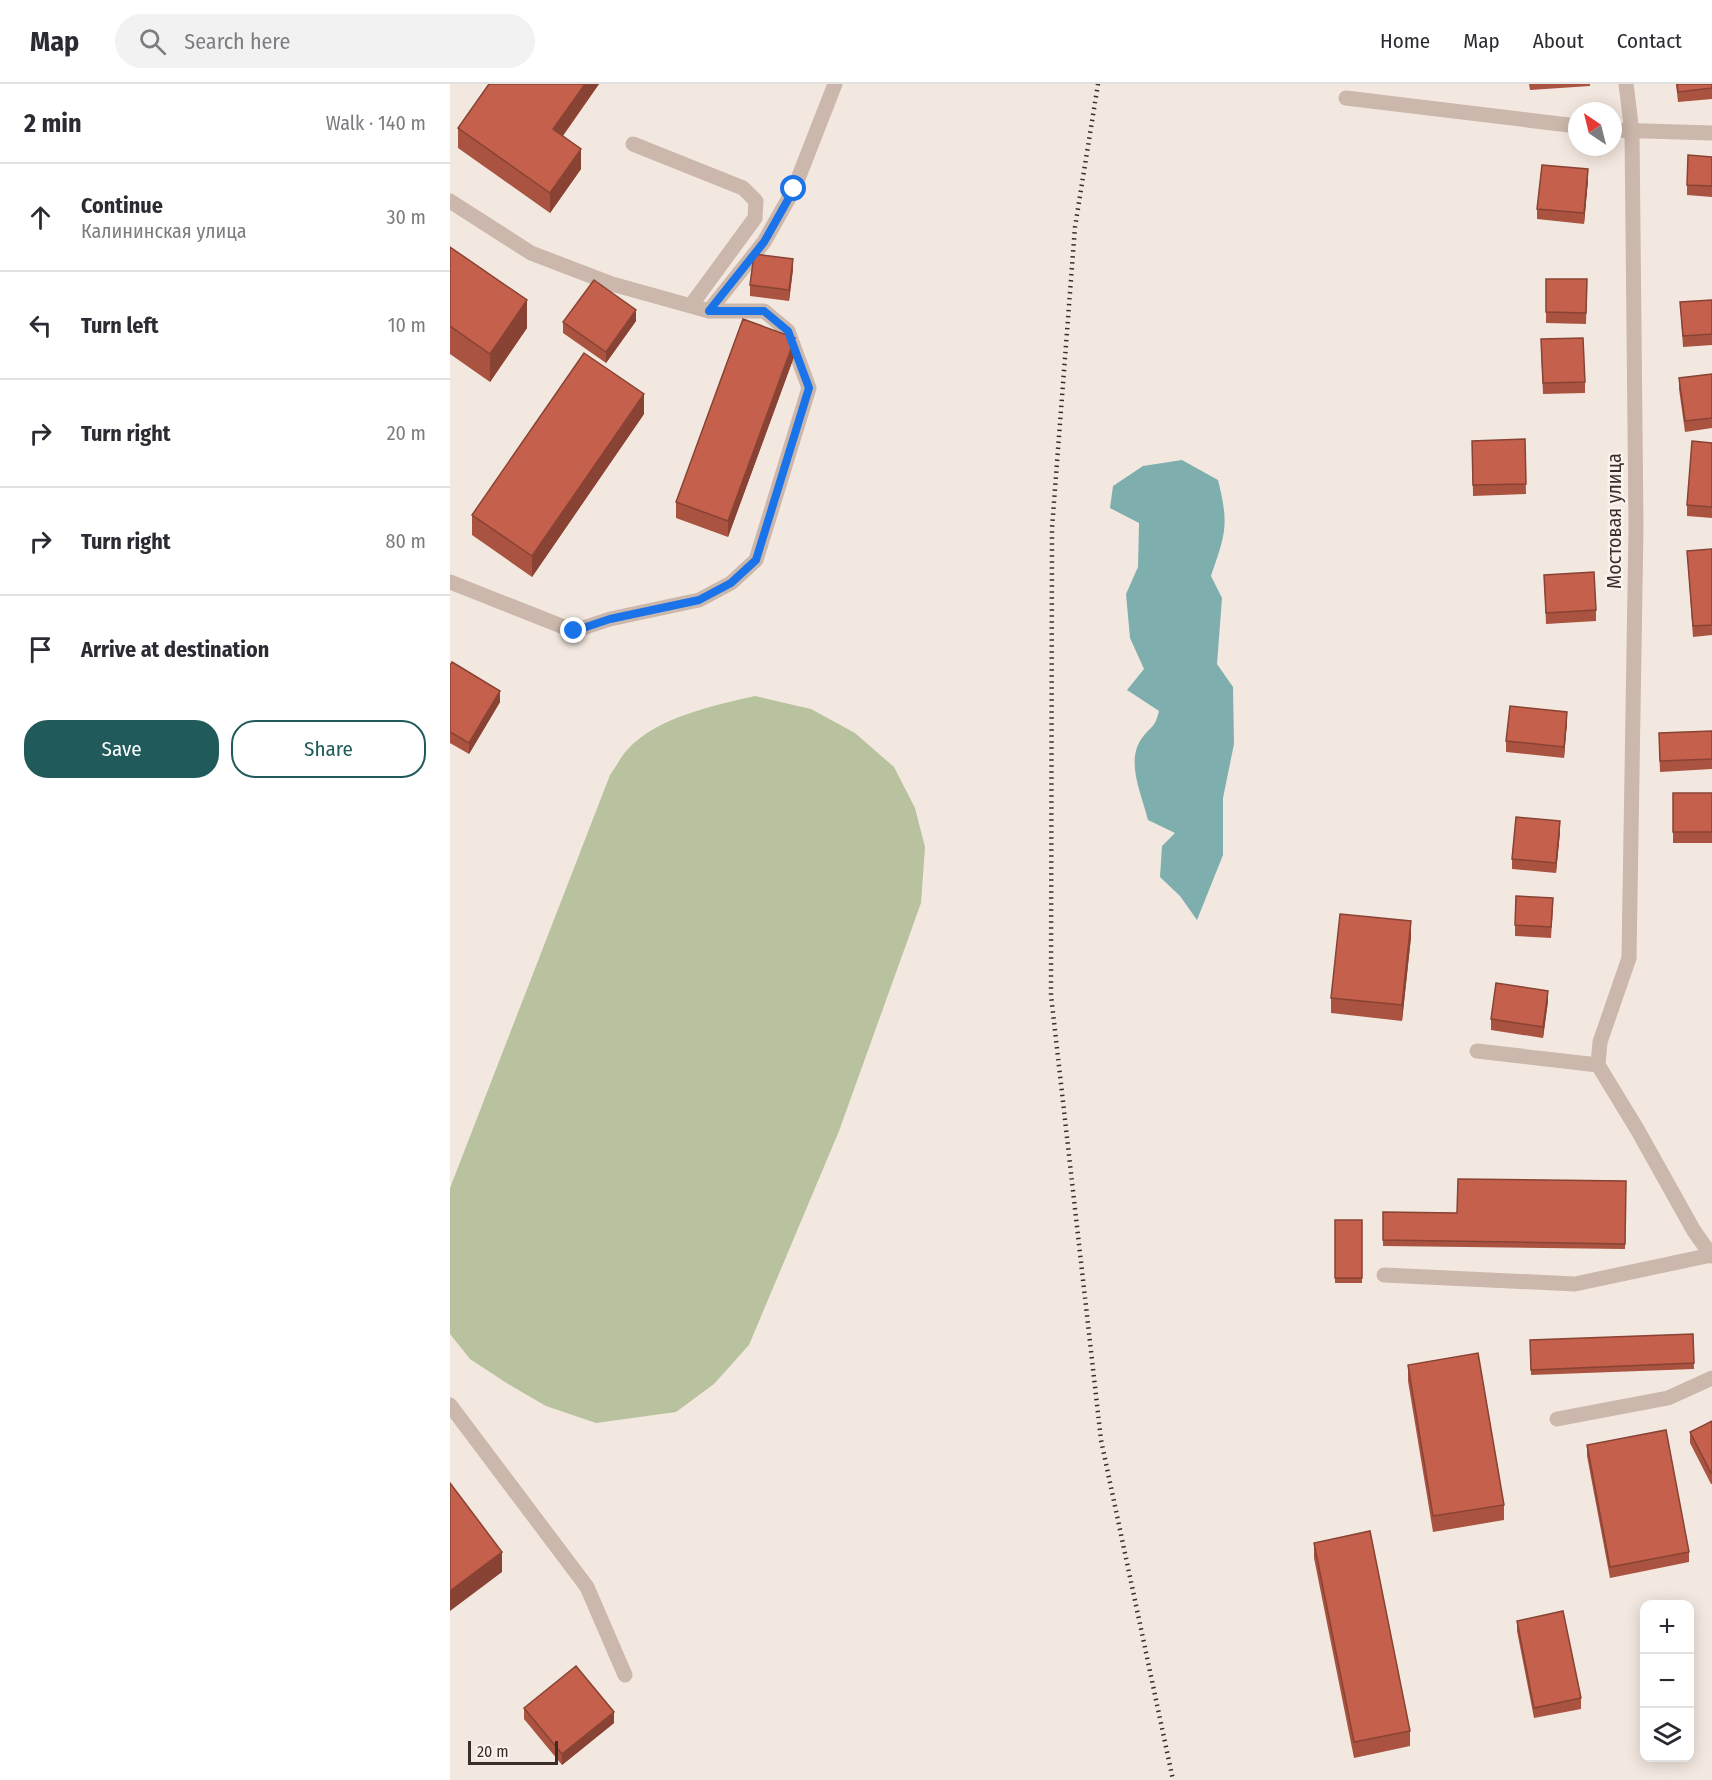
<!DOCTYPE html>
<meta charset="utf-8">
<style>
:root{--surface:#fff;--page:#f2f2f3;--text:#2b2b33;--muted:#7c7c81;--line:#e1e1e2;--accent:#205a5a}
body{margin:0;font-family:"Fira Sans Condensed",sans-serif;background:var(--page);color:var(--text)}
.controls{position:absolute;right:18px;bottom:18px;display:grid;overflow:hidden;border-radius:12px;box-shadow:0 3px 15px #0003}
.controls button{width:54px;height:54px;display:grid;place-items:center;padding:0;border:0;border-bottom:2px solid var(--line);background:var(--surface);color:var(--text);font:30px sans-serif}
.compass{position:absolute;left:1118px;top:18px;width:54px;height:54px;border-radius:50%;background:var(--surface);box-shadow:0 3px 15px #0003;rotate:325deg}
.scale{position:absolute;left:18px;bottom:15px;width:90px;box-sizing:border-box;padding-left:6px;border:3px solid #392e2a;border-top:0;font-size:16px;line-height:21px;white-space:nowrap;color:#392e2a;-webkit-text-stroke:4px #faf2ec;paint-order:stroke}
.stop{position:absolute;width:18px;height:18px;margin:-14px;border:4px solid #1a73e8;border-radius:50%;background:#fff}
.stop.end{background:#1a73e8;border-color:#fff;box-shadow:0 2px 6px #0008}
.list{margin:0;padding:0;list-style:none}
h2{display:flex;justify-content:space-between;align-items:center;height:78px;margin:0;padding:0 24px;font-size:26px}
h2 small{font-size:20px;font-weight:400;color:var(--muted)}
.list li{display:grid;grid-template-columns:39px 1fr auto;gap:18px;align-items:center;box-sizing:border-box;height:108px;padding:0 24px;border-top:2px solid var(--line)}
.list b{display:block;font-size:22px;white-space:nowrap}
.list p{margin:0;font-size:20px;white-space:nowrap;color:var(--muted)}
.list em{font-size:20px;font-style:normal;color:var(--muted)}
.actions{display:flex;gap:12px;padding:18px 24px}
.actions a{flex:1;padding:14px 0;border:2px solid var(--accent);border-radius:24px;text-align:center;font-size:21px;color:var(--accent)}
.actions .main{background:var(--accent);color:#fff}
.icon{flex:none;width:33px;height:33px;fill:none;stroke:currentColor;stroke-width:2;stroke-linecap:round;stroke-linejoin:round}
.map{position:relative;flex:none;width:1262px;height:1696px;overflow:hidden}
header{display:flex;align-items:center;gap:36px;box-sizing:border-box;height:84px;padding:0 30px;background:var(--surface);border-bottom:2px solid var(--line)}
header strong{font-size:28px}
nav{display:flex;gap:33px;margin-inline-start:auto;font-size:21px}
.search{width:420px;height:54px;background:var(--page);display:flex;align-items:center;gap:15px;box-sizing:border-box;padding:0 21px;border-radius:33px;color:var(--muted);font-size:22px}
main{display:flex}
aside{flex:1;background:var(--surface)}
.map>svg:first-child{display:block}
</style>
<header>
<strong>Map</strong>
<div class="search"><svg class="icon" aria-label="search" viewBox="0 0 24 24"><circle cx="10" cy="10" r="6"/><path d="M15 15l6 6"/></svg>Search here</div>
<nav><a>Home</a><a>Map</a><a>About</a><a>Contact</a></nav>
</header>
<main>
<aside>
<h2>2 min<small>Walk · 140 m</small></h2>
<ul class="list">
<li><svg class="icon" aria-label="ahead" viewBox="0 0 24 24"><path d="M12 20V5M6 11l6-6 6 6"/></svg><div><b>Continue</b><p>Калининская улица</p></div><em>30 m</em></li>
<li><svg class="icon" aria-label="left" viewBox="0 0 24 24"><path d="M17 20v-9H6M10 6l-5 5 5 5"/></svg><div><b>Turn left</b></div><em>10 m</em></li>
<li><svg class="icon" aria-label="right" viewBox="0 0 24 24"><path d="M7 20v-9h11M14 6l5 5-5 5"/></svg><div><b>Turn right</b></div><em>20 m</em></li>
<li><svg class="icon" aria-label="right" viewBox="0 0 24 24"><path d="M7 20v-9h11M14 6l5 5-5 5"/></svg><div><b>Turn right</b></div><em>80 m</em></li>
<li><svg class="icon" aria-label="arrive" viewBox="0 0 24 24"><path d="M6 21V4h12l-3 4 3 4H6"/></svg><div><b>Arrive at destination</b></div></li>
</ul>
<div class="actions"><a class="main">Save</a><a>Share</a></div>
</aside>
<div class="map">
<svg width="1262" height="1696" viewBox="0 0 1262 1696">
<rect width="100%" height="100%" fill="#f3e8df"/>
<!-- green -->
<path fill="#b8c29f" d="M305,612l56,13 44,24 39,34 21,41 10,39 -4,56 -82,228 -90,214 -35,39 -38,28 -80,11 -50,-17 -38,-22 -38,-25 -20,-25v-146l160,-413c6,-8 11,-19 18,-26 29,-32 88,-44 127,-53z"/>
<!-- water -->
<path fill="#7eafae" d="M732,376l36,20c11,44 8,53 -7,96l11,22 -5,66 16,23 1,57 -11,54v57l-26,65 -17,-24 -20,-19 2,-31 13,-13 -27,-13c-6,-25 -23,-59 -6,-82 9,-12 13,-10 17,-27l-32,-21 17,-21 -14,-31 -4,-44 12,-27 1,-44 -29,-15 3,-22 30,-20z"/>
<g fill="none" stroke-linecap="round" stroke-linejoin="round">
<!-- lane -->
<path stroke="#cbb7ab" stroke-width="15" d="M896,14l231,28
M1163,46l99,3
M183,60l110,44 13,13 -1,17 -63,86
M0,117l81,52 81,31 97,27h55l24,20 21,57 -53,172 -25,23 -32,17 -89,19 -36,12 -124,-49
M1179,874l-29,84 -2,23 39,64 57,102 18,25
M1027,967l121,14
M934,1191l191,9 136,-29
M0,1321l137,182 38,88
M1107,1335l111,-21 44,-20"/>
<!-- street -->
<path stroke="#cbb7ab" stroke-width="15" d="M1176,0l6,48 4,395 -7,431
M259,227l55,-69 30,-53 41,-105"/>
<!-- rail -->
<path stroke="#392e2a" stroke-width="4.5" stroke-dasharray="1.5 4.5" stroke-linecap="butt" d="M648,0l-23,143 -23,301 -1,467 50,445 72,340"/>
</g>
<!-- wall -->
<path fill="#a95340" d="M39,0h110l-36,52 18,33 -31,44 -92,-65v-20z
M1079,0h61v2l-60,4z
M1226,0h36v15l-34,3z
M1262,73v40l-25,-2v-10z
M1138,96l-4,44 -47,-5v-10z
M0,163l77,81 -37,54 -40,-28z
M343,185l-4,32 -39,-5v-11z
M1096,195h41l-1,45 -40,-1z
M1262,216v45l-29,2 -3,-45z
M186,237l-30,42 -43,-30v-11z
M1091,266l44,32v11l-42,1z
M345,270l-67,183 -52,-19v-16z
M1262,290v54l-27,4 -6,-43v-11z
M194,330l-112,163 -60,-42v-20z
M1075,355l1,55 -53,2 -1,-55z
M1262,359v75l-25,-2v-11z
M1262,465v86l-19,2 -6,-86z
M1094,491l52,35v11l-50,3z
M0,581l50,37 -31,52 -19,-11z
M1117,638l-3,36 -58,-6v-11z
M1262,647v38l-52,3 -1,-28z
M1223,709h39v50h-39z
M1110,748l-4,41 -44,-4v-10z
M1103,825l-2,29 -36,-2v-11z
M961,853l-9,84 -71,-8v-15z
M1098,917l-5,37 -52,-8v-11z
M1176,1097l-1,68 -242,-3v-34l74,1z
M885,1136h27v63h-27z
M1243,1250l1,35 -163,6 -1,-35z
M958,1281l96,140v15l-71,12 -25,-151z
M1262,1337v63h-1l-21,-41v-11z
M1137,1361l102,107v10l-79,16 -23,-122z
M864,1459l96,188v15l-56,12 -40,-200z
M1067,1537l64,77v11l-47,9 -17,-87z
M74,1624l90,15 -52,42 -38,-46z"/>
<!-- shaded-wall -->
<path fill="#894334" d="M135,0h14l-46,65v-20z
M131,65v20l-31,44v-20z
M1138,85v11l-4,44v-11z
M343,175v10l-4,32v-11z
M77,216v28l-37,54v-28z
M186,226v11l-30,42v-11z
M345,254v16l-67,183v-16z
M194,310v20l-112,163v-21z
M50,607v11l-31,52v-11z
M1117,628v10l-3,36v-11z
M1110,737v11l-4,41v-10z
M961,837v16l-9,84v-16z
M1098,907v10l-5,37v-11z
M52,1468v20l-52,39v-20z
M164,1628v11l-52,42v-11z"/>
<!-- building -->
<path fill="#c4604b" stroke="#894334" stroke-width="1.5" d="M39,0h96l-32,45 28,20 -31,44 -92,-65z
M1227,0h35v4l-34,4z
M1238,71l24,2v29l-25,-1z
M1092,81l46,4 -4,44 -47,-4z
M0,163l77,53 -37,54 -40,-28z
M304,170l39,5 -4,31 -39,-5z
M1096,195h41l-1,34 -40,-1z
M144,196l42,30 -30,42 -43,-30z
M1262,216v34l-29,2 -3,-34z
M293,235l52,19 -67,183 -52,-19z
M1133,254l2,44 -42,1 -2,-44z
M134,269l60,41 -112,162 -60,-41z
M1262,290v44l-27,3 -6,-43z
M1075,355l1,45 -53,1 -1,-44z
M1242,357l20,2v64l-25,-2z
M1262,465v76l-19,1 -6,-75z
M1144,488l2,38 -50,3 -2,-38z
M2,578l48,29 -31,52 -19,-11v-67z
M1060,622l57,6 -3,35 -58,-6z
M1262,647v28l-52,2 -1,-28z
M1223,709h39v39h-39z
M1066,733l44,4 -4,42 -44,-4z
M1066,812l37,2 -2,29 -36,-2z
M890,830l71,7 -9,84 -71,-7z
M1046,899l52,8 -5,36 -52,-8z
M1008,1095l168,2 -1,63 -242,-4v-28l74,1z
M885,1136h27v58h-27z
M1243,1250l1,29 -163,7 -1,-30z
M1028,1269l26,152 -71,11 -25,-151z
M1262,1337v52h-1l-21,-41z
M1216,1346l23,122 -79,15 -23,-122z
M0,1399l52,69 -52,39z
M920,1447l40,200 -56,11 -40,-199z
M1113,1527l18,87 -47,10 -17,-87z
M126,1582l38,46 -52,42 -38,-46z"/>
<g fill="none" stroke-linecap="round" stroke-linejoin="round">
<!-- route -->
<path stroke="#1a73e8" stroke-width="8" d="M124,547l36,-12 89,-19 32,-17 25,-23 53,-172 -21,-57 -24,-20h-55l55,-69 30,-53"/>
</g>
<g text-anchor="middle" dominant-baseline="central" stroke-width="5" stroke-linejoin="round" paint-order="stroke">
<!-- street labels -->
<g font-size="20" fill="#392e2a" stroke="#faf2ec">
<text transform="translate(1164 437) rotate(-90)">Мостовая улица</text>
</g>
</g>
</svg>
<div class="controls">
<button>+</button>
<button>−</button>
<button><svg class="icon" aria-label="layers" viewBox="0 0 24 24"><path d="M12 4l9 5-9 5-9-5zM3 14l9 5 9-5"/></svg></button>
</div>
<svg class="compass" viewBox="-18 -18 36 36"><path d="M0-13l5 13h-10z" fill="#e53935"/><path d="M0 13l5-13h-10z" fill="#7c7c81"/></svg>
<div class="scale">20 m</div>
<div class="stop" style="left:344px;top:105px"></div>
<div class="stop end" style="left:124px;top:547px"></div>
</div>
</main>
